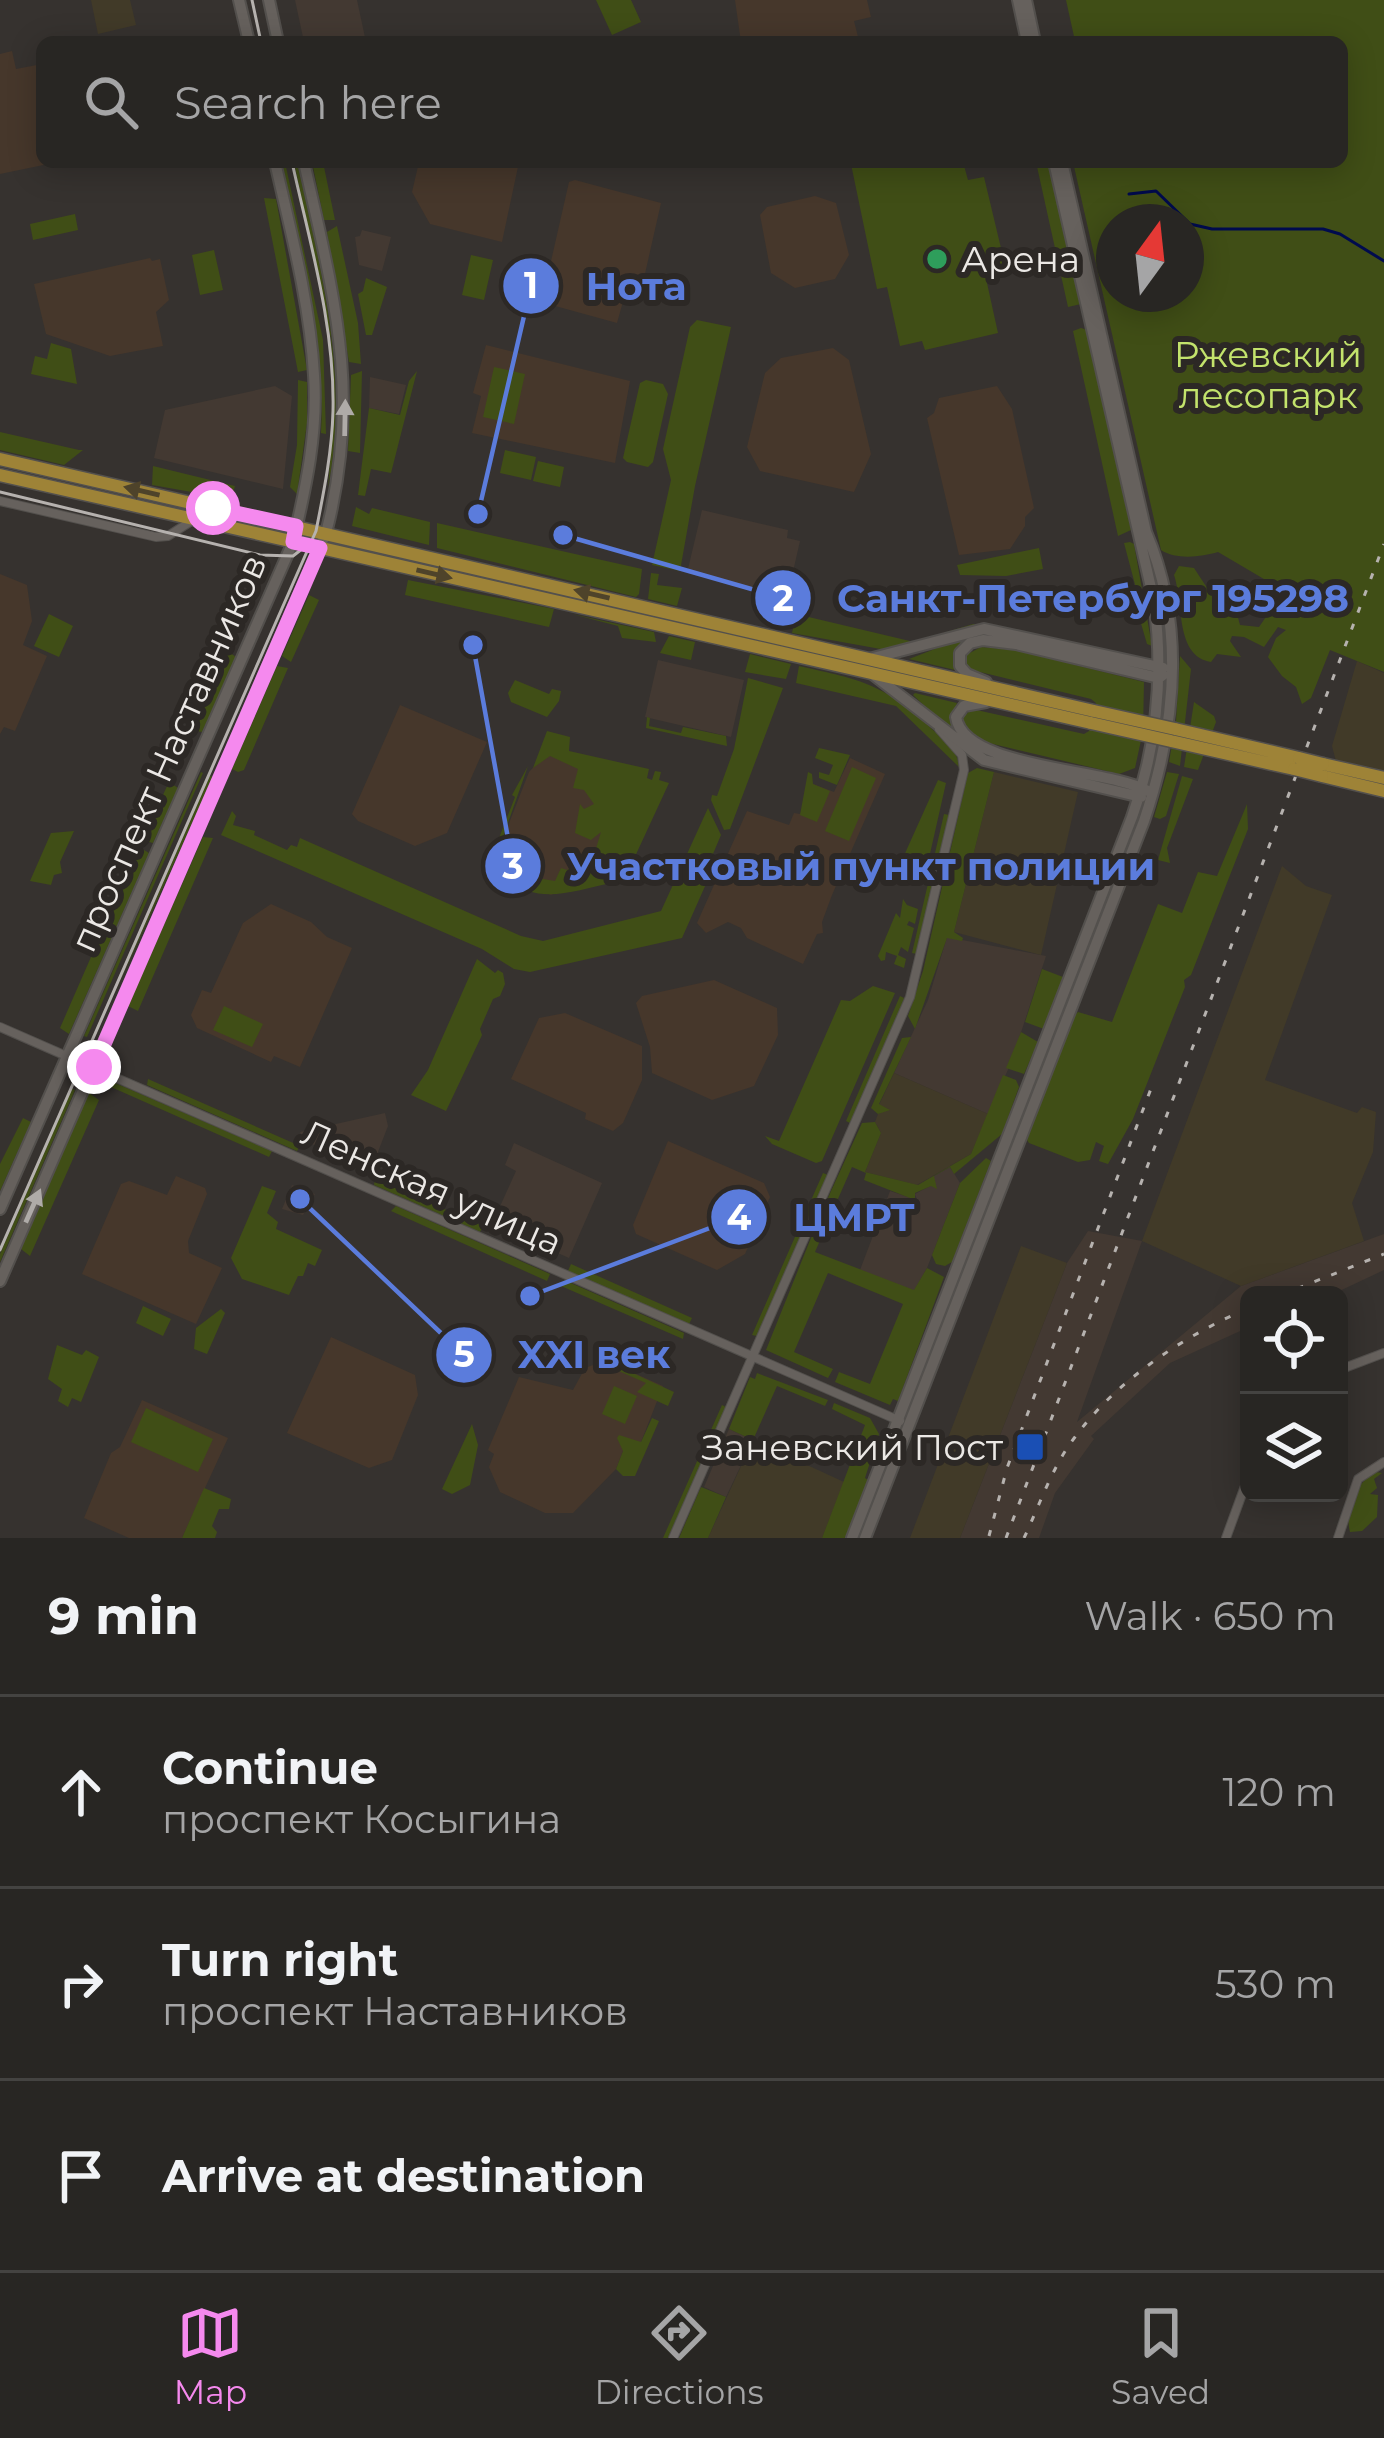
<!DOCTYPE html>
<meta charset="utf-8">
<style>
:root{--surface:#282623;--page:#302e2b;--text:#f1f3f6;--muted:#a5a5a6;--line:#444341;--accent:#f589ee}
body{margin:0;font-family:Montserrat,sans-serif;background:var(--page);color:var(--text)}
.controls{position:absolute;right:36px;bottom:36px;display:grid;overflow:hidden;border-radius:18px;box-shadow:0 6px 30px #0003}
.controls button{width:108px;height:108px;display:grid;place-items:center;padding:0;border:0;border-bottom:3px solid var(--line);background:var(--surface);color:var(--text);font:60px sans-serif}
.compass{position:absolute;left:1096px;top:204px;width:108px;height:108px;border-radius:50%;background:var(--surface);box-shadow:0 6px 30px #0003;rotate:15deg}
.stop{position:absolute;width:36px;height:36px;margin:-27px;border:9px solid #f589ee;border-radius:50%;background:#fff}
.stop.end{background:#f589ee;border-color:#fff;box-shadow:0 3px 12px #0008}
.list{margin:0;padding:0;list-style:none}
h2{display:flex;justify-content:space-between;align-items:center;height:156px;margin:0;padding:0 48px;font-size:51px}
h2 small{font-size:39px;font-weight:400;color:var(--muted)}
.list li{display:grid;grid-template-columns:78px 1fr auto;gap:36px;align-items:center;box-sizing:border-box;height:192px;padding:0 48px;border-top:3px solid var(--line)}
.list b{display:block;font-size:45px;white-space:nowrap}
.list p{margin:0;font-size:39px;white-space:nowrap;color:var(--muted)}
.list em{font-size:39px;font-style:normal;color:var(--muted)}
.icon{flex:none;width:66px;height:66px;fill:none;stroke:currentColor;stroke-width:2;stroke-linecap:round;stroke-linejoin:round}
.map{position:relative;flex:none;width:1384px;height:1538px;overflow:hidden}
.search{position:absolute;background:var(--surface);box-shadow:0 6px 30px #0003;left:36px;right:36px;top:36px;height:132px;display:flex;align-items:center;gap:30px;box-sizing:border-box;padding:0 42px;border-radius:18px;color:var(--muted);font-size:45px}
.sheet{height:732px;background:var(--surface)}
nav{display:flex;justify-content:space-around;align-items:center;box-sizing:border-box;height:168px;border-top:3px solid var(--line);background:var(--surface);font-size:33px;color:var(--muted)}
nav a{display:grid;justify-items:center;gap:6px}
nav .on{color:var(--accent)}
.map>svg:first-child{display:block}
</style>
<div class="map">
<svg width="1384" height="1538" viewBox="0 0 1384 1538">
<rect width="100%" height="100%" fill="#36322f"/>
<!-- built -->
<path fill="#433932" d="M295,0h62l9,42h-62z
M362,230l29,7 -9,34 -23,-6 -4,-28 5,-1z
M370,377l36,8 -7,29 -30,-6z
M275,386l17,10 -9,93 -129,-31 11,-48z
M702,510l86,20 -1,8 13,3 -13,57 -100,-25z
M658,660l86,20 -13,57 -86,-20z
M947,937l99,19 -35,107 -23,51 -94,-41 34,-73z
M385,1113l3,13 -17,44 -68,-30 -3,-8z
M514,1143l88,40 -33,75 -77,-34 24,-53 -11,-6z
M950,1167l10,16 -33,85 -13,23 -54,-21 30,-79 27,9 -2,-6 17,-9 2,-9z
M292,1185l23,9 -12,21 -21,-6z
M1088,1231l54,10 -65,181 164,-136 143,-52v36l-53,25 -3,-4 -8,4h-71v32l-79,36 -79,73 3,3 -39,54 -16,45h-79l107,-275z
M729,1429l24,11 -27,57 -22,-10z"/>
<!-- industrial -->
<path fill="#413a28" d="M91,0h39l6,25 -38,9z
M1357,661l27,12v120l-35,-12 -11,-12 -6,-23z
M994,772l84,20 -37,163 -87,-23z
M1282,866l24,20 26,9 -67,185 92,33 5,-6 14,5 -3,40 -21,51 12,38 -123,45 -99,-45z
M894,1073l94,41 -17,40 -54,31 -52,-13 16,-39 -6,-11 3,-8 10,-5 -9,-4z
M1021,1246l46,17 -107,275h-50z
M753,1440l91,42 -22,56h-114z"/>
<!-- education -->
<path fill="#46372b" d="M735,0h132l4,17 -17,4 5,20 -4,1h-114z
M12,51l4,18 26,-5v98h16l-58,12v-120z
M419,162h100l-17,80 -72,-18 -18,-32z
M575,180l86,23 -19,84 -14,-3 -11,39 -69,-19 -4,-12 25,-110z
M815,196l21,7 13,52 -14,24 -40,9 -24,-15 -11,-58 7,-8z
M150,258l2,3 8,-2 9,41 -13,12 7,34 -53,10 -64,-22 -12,-50z
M486,345l144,36 -15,82 -143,-30 9,-37 -8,-3z
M833,348l16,12 22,94 -17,38 -94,-21 -13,-24 18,-74 16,-15z
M997,386l15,23 22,99 -9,9v9l-15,23 -51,6 -32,-137 7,-5 5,-15z
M0,574l27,11 5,36 -9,24 24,11 -32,75 -11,-4 -4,7z
M400,705l87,37 -40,91 -32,13 -57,-25 -6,-7z
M550,750l62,24 -6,95 -55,26 -42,-18 -12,-23 32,-82z
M850,758l35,16 -53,121 -10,27 1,11 -6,1 -14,30 -56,-26 -6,-10 -13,-6 -22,11 -9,-10 50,-112 42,14 5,-12 6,1 13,-30 21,8z
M271,904l40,18 16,15 25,11 -52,119 -26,-11 -3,6 -74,-34 -6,-13 11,-25 9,3 32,-70z
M714,980l63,28 1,27 -24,51 -42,14 -60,-27 -2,-26 -14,-44 6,-7z
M565,1013l77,33v34l-19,43 -10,8 -28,-12 1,-6 -75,-34 28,-61z
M668,1141l96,42 6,14 -25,57 -28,16 -81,-36 -3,-9z
M176,1176l29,12 2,6 -19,47 1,12 33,15 -26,56 -114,-50 39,-90 8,-3 38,14z
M331,1337l84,38 3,20 -26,65 -23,8 -82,-35z
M598,1357l65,29 -22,56 -19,2 1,7 -7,18 -43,44h-28l-45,-21 -11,-25 5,-13 -6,-4 31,-73 54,13 12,-22 8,-3z
M142,1400l86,38 -46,100h-53l-45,-20 27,-65 9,-6z"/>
<!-- green -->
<path fill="#404e16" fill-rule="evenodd" d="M596,0h35l10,22 -29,13z
M1066,0h318v672l-54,-22 -19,48 -9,6 -6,-17 -14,-11 -14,-19 8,-19 10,-8 -8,-3 -14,20 -20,-10 -12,-1 -2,5 11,16 -24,-3 -6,8c-36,-6 -27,-57 -37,-87l5,-9 15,2 23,35 20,11 3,11 19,2 17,-25 -8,-5 6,-12 -56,-33c-17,5 -42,8 -57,-2l-88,-388h269v-120h-279l12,-1zM1186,222v72h-72v-72z
M282,162h3l38,178 3,94 -5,-1c5,-93 -20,-181 -39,-271z
M294,162h3c24,109 53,214 31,326l6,-79 -3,-70z
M312,162h11l12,58h-11z
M858,162h105l5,18 16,-3 22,92 -21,5 13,59 -73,17 -3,-9 -22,5 -13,-59 -10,2 -26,-125z
M1036,162h13l32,142 -13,3z
M264,198l12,1 31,171 -9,2z
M75,214l3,16 -45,10 -3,-16z
M337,226l21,97 3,41 -12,-2 -22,-130z
M214,250l9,40 -23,5 -8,-40z
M471,255l22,5 -9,40 -22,-5z
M366,278l21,9 -15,48h-6l-8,-41 5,-3z
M697,320l34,7 -36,159 -15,85 -28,-6 19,-85 -8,-31 27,-122z
M1081,328l6,2 44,200 -13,6 -45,-205z
M51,343l20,6 6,35 -46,-10 4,-18 12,3z
M494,367l31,7 -11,50 -31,-7z
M362,371l-2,82 -12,-2 3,-76z
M417,371l-26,102 -20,-4 -6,27 -7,-1 11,-87 31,7 9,-34z
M298,380l9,2v41l-10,71 -7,-7 7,-42z
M646,380l17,4 5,10 -15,68 -5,5 -21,-5 -4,-4 17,-75z
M0,432l79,18h4l-19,15 -64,-15z
M505,450l31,7 -5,23 -31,-7z
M538,461l26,6 -4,20 -27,-6z
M153,466l82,20 -4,13 -79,-14z
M356,507l13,7 3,-6 58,14 -1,23 -77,-19z
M437,523l205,46 -3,25 -3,3 -199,-49z
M1130,542l4,2 18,102 -5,-2 -14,-48 4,-4 -13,-49z
M1039,548l4,21 -37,7 -46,-1 -3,-10z
M651,573l8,1 -2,11 25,3 -5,18 -29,-7z
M408,580l146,29 -5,18 -144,-32z
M309,595l10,5 -28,62 -9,-6z
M49,614l24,12 -14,31 -25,-11z
M572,614l82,18 2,10 -34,-4 -4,-12z
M796,614l118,28 59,-18 12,1 -99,25 -94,-17z
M669,636l26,6 -4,18 -31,-7z
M963,638l8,1 -15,13 -1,18 -46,-11z
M981,647l34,3 129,32 -1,49 -8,37 -16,6 -130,-31 -22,-12 -5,-13 10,-9 112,25 5,-3 7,-28 -5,-4 -119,-29 -6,-6v-9z
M226,650l10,7 -34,75 -11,-2z
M750,654l41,10 -5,15 -41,-7z
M1180,656l11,13 -11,97 -11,-4 7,-41z
M277,666l11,2 -44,102 -6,2 -6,-3z
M799,666c63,14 86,18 134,64 12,11 25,20 26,37l-63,-61 -100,-23z
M748,678l35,10 -53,141 -6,1 -13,-30 1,-5 5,1 17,-47z
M515,680l34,14 3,-5 9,2 -2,10 -12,16 -36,-15 -3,-9z
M915,693l42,10 -6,17 7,18 -45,-43z
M1194,702l20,14 2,6 -18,48 -14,-3z
M647,717l3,1 -1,8 32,7 2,-6 43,9 1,10 -81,-18z
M547,731l23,6 -1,14 80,18 -2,9 5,2 3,-9 6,1 -2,8 10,3 -37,80 -20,-2 -4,9 7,4 -1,8c-51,12 -92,29 -122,-26l23,-59 -3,-2 16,-29 -31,88 12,23 16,7 8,-6 1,6 9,-5 12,2 6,-13 6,2 8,-6 5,9h15l-1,-18 7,-23 -10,8 -16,-7 5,-29 4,5 10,-5 -10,-14 -11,-2 5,-19 -28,-13 -17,12z
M819,748l31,7 -13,30 -18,-7v-6l10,3 4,-10 -18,-7z
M852,767l24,11 -27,63 -24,-10z
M977,768l17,4 -40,160 9,6 -1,3 -15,-3 -32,91 -7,-13 15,-45 45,-198z
M201,772l2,1 -116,264 -3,-1z
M808,772l4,2 1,10 17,7 -13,31 -17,-7z
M1167,772l12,2 -13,42 -6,3 -6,-2z
M210,776l3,1 -99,218z
M1182,776l11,3 -26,69 3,15 -12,-3z
M938,780l8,3 -19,84 -15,7 -8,-4 -2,-10z
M169,782l9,6 -25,55 -11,-3z
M1247,804l1,25 -57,146 -7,5 1,7 -52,132 -25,45 -9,-3 5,-15 -8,-4 -6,18 -12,2 -49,-19 -2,-3 47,-124 4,-4 34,10 46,-118 24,9 16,-41 19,4z
M708,808l13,27 -14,33 3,7 -28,63 -152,34 -16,-3 -32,-20 -261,-114 11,-24 4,5 -3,9 22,6 -1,4 33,15 4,-5 6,2 3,-9 221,98 22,5 118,-30z
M944,814l5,1 -32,139 -5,-1z
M74,831l-14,31 2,11 -8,2 -3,10 -21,-4 21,-48z
M203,837l10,1 -75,173 -10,-5z
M139,847l10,6 -80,181 -9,-6z
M903,899l4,6 11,4 -3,15 -6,-3 -2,4 7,3 -6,24 -7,-5 -3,8 8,4 -2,9 -10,-4 3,-8 -11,-4 -1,8 -4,1 -3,-5 18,-43 4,5z
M477,959l18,14 3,-3 5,3 2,11 -5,12 -7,3 -13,30 2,6 -36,76 -35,-16 17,-25z
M1042,969l21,8 -19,52 -19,-7z
M873,986l22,7 -73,168 -6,2 -44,-19 -7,-8 14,5 62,-141 9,1z
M900,996l4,2 -4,12 -50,113 -4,-2z
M224,1006l39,18 -11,23 -39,-17z
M1021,1032l17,10 -14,32 -18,-6z
M911,1037l-32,67 11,6 -12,4 -7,-6 31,-70z
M1003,1075l13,5 3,7 -17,47 -48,40 -4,-7 -16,9 3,13 -6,-3 -16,7v7l-51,-20 2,-7 -14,-6 -22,50 -9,-4 41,-90 13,-1 6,11 -16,39 53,13 53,-31z
M148,1079l152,67 -3,5 -150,-66z
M113,1082l159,69 -3,6 -158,-70z
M72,1089l3,1 -75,172v-8z
M89,1093l10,7 -69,156 -9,-7z
M23,1118l8,4 -31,69v-27z
M986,1158l5,3 -39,101 -7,4 -9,-2 -4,-9 28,-72z
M823,1173l5,2 -71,161 -5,-1z
M375,1179l108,47 -3,6 -106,-47z
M262,1186l14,5 -9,22 11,9 -2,7 46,21 -7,16 -7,-3 -5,13h-5l-9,19 -47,-16 -11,-21z
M396,1206l154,68 -3,7 -156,-70z
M819,1218l9,4 -13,30 99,38 13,-22 17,9 -46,124 -5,-2 -3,6 -55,-23 4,-10 31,12 33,-80 -75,-31 -34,79 39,17 -5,9 -62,-28z
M571,1264l121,54 -3,6 -121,-53z
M564,1280l120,53 -1,6 -122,-53z
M143,1306l28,13 -8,17 -27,-13z
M221,1309l4,4 -18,41 -13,-5 2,-21z
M57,1345l25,10 4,-5 13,7 -18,45 -9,-4 -4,9 -10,-6 4,-12 -14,-10z
M598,1357l76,35 -6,14 -31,-14 9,-9 -41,-18h-12z
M757,1373l71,27 -3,6 -48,-20 -24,54 -24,-11 21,-52 5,2z
M614,1386l23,10 -12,28 -23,-10z
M834,1403l36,15 9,16 -14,44 3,2 -23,58h-23l43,-113 -33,-16z
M722,1405l4,2 -58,131h-5z
M146,1408l67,31 -15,33 -67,-30z
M652,1418l7,3 -24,55h-12l-7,-7 7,-18 -6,-13 2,-3 22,7z
M472,1424l6,21 -8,40 -18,9 -10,-5z
M1375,1472l7,1 -8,6 3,9 -7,6 8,1 -1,22 -15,14 -12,1c-6,-24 5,-47 25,-60z
M701,1487l25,10 -18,41h-29z
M204,1488l27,11 -2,10h-10l-7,17 5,6 -2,6h-33z"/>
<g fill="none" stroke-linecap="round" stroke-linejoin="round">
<!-- stream -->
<path stroke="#000b4e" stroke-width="3" d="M1129,194l27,-3 34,33 22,5h111l17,5 44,27"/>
<!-- street casing -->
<g stroke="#53504d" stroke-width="10">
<path id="street" d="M0,501l156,36 12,-1 25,-16
M0,1027l900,394
M1339,1370l45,-17
M673,1538l237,-541 54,-227 -2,-15 -23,-26
M1226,1538l23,-63
M1338,1538l20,-59 26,-17"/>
</g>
<!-- secondary casing -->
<g stroke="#53504d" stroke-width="14">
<path id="secondary" d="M239,0l10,42
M269,0l9,42
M1018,0l9,42
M1026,0l9,42
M869,659l115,-30 179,39
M875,676l109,84 157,37
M986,682l-19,-8 -7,-8v-13l10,-10 13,-3 33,4 143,34 4,-3
M986,702l-22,4 -8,11c7,52 151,51 192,74
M0,1209l293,-667c13,-55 25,-110 21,-167 -4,-71 -23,-143 -39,-213
M0,1281l326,-748c36,-139 8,-236 -22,-371
M852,1538l280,-721c25,-70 32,-142 22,-216l-100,-439
M865,1538l279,-717c32,-95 42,-195 2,-289l-84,-370"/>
</g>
<!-- primary casing -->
<g stroke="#53504d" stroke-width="15">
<path id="primary" d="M0,459l1094,252
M0,475l1091,248
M1175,729l124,29
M1171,741l123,28
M1323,764l61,14
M1322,776l62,15"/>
</g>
<!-- street -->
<use href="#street" stroke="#66615d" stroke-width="8"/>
<!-- secondary -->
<use href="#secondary" stroke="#66615d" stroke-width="10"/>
<!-- primary -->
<use href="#primary" stroke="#9e8337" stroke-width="12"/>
<!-- tram -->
<path stroke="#b6b2af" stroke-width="3" d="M252,0l9,42
M0,492l260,63 33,1 18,-14
M0,1250l316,-719c8,-40 16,-79 17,-120 2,-85 -23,-167 -41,-249"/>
<!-- rail -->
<path stroke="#b6b2af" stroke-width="3" stroke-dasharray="6 12" stroke-linecap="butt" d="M1281,1295l103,-41
M989,1536l18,-68 145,-382
M1006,1538l378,-994
M1024,1538c16,-34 28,-71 51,-101 42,-57 110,-102 174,-129"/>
<!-- primary-bridge casing -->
<g stroke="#53504d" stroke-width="15" stroke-linecap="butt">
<path id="primary-bridge" d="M1094,711l81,18
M1091,723l80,18
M1299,758l24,6
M1294,769l28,7"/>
</g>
<!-- primary-bridge -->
<use href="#primary-bridge" stroke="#9e8337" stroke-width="12"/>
</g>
<!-- one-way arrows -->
<defs><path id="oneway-solid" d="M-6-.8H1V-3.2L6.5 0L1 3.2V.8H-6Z" transform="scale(3)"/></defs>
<g fill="#afaba8">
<use href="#oneway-solid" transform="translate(345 418) rotate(-89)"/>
<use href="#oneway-solid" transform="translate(33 1206) rotate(-66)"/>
</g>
<g fill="#4e432a">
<use href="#oneway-solid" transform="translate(142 491) rotate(-167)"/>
<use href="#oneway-solid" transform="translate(434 574) rotate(13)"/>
<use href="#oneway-solid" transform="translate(592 594) rotate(-167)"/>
</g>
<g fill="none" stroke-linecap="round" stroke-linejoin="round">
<!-- route -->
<path stroke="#f589ee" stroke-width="15" d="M94,1067l226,-519 -27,-6 3,-16 -83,-18"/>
</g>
<!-- markers -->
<circle fill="#2e9e5b" stroke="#2c2825" stroke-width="4.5" cx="937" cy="259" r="12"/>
<rect fill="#1a4fb4" stroke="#2c2825" stroke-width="4.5" x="1015" y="1432" width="30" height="30" rx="6"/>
<g text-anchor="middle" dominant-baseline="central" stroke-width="12" stroke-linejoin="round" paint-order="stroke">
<!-- poi labels -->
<g font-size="36" fill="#ebe8e5" stroke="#2c2825" text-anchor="start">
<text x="961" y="259">Арена</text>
<text x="1003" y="1447" text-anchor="end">Заневский Пост</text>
</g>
<!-- park labels -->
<g font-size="36" fill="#c3e36c" stroke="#2c2825">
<text x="1268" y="354">Ржевский<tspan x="1268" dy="41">лесопарк</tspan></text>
</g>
<!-- street labels -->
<g font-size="36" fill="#ebe8e5" stroke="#2c2825">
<text transform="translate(168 753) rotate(-66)">проспект Наставников</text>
<text transform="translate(432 1187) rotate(24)">Ленская улица</text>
</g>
</g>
<!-- callouts -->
<path fill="none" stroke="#5b7cdc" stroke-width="4.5" d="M478 514L531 286M563 535L783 598M473 645L513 866M530 1296L739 1217M300 1199L464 1355"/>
<g fill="#5b7cdc" stroke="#2c2825" stroke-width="4.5">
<circle cx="478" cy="514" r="12"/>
<circle cx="563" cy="535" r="12"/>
<circle cx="473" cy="645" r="12"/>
<circle cx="530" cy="1296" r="12"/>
<circle cx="300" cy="1199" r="12"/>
<circle cx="531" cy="286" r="30"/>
<circle cx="783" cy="598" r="30"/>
<circle cx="513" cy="866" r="30"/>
<circle cx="739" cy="1217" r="30"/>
<circle cx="464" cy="1355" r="30"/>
</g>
<g font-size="36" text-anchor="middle" font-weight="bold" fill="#fff">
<text x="531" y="298">1</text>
<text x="783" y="611">2</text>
<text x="513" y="879">3</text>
<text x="739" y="1230">4</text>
<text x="464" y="1367">5</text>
</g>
<g font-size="39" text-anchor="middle" font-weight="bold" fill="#5b7cdc" stroke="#2c2825" stroke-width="12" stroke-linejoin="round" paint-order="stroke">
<text x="636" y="300">Нота</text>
<text x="1093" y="612">Санкт-Петербург 195298</text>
<text x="861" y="880">Участковый пункт полиции</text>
<text x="854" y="1231">ЦМРТ</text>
<text x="594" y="1368">XXI век</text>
</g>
</svg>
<div class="controls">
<button><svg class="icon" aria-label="locate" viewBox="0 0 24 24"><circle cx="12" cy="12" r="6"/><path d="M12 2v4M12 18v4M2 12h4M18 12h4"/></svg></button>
<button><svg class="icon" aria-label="layers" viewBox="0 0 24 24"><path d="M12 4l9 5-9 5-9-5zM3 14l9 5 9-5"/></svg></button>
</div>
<svg class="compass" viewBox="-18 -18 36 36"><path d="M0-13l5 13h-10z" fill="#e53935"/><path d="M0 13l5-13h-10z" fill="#a5a5a6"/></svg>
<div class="stop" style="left:213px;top:508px"></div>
<div class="stop end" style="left:94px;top:1067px"></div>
<div class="search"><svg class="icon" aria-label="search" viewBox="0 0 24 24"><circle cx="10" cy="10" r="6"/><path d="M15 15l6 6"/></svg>Search here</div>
</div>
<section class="sheet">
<h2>9 min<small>Walk · 650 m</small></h2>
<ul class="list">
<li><svg class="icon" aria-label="ahead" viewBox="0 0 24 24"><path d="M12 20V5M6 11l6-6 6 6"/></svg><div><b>Continue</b><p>проспект Косыгина</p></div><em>120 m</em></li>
<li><svg class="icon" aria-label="right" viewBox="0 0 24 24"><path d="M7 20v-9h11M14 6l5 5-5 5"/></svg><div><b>Turn right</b><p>проспект Наставников</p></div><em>530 m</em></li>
<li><svg class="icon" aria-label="arrive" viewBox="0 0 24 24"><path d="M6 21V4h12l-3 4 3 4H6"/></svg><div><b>Arrive at destination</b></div></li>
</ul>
</section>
<nav>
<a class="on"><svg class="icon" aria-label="map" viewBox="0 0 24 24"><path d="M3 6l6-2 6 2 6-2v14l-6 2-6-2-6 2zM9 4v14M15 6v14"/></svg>Map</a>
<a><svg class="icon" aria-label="directions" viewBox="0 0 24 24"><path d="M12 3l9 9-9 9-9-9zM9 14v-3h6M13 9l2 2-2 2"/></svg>Directions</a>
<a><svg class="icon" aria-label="saved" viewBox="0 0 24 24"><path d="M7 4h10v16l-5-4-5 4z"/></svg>Saved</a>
</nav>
